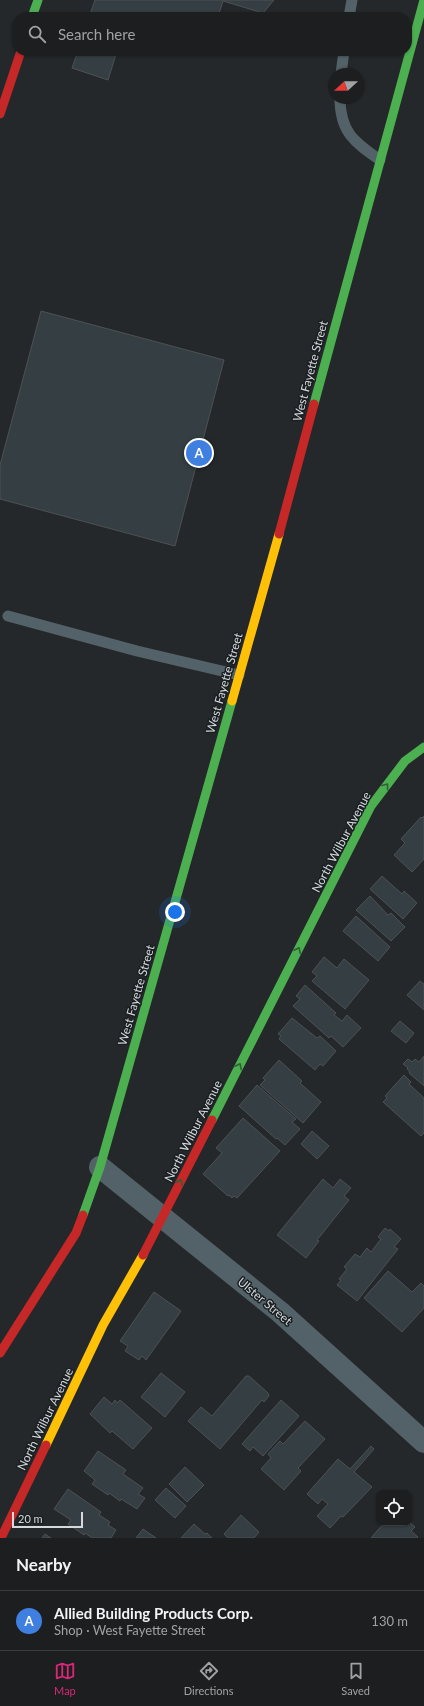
<!DOCTYPE html>
<meta charset="utf-8">
<style>
:root{--surface:#1c1e20;--page:#252729;--text:#f1f3f6;--muted:#a0a2a5;--line:#3a3c3e;--accent:#db2777}
body{margin:0;font-family:Lato,sans-serif;background:var(--page);color:var(--text)}
.controls{position:absolute;right:12px;bottom:12px;display:grid;overflow:hidden;border-radius:8px;box-shadow:0 1px 3px #0004}
.controls button{width:36px;height:36px;display:grid;place-items:center;padding:0;border:0;border-bottom:1px solid var(--line);background:var(--surface);color:var(--text);font:20px sans-serif}
.compass{position:absolute;left:328px;top:68px;width:36px;height:36px;border-radius:50%;background:var(--surface);box-shadow:0 1px 3px #0004;rotate:249deg}
.scale{position:absolute;left:12px;bottom:10px;width:71px;box-sizing:border-box;padding-left:4px;border:2px solid #d5d9db;border-top:0;font-size:11px;line-height:14px;white-space:nowrap;color:#d5d9db;-webkit-text-stroke:3px #191f22;paint-order:stroke}
.you{position:absolute;left:175px;top:912px;width:14px;height:14px;margin:-10px;border:3px solid #fff;border-radius:50%;background:#1a73e8;box-shadow:0 0 0 6px #1a73e833}
.badge{display:grid;place-items:center;width:26px;height:26px;border-radius:50%;background:var(--accent);color:#fff;font-size:13px;font-weight:700}
.pin{position:absolute;translate:-50% -50%;border:2px solid #fff;box-shadow:0 1px 4px #0006}
.list{margin:0;padding:0;list-style:none}
h2{display:flex;justify-content:space-between;align-items:center;height:52px;margin:0;padding:0 16px;font-size:17px}
h2 small{font-size:13px;font-weight:400;color:var(--muted)}
.list li{display:grid;grid-template-columns:26px 1fr auto;gap:12px;align-items:center;box-sizing:border-box;height:60px;padding:0 16px;border-top:1px solid var(--line)}
.list b{display:block;font-size:15px;white-space:nowrap}
.list p{margin:0;font-size:13px;white-space:nowrap;color:var(--muted)}
.list em{font-size:13px;font-style:normal;color:var(--muted)}
.icon{flex:none;width:22px;height:22px;fill:none;stroke:currentColor;stroke-width:2;stroke-linecap:round;stroke-linejoin:round}
.map{position:relative;flex:none;width:424px;height:1538px;overflow:hidden}
.search{position:absolute;background:var(--surface);box-shadow:0 1px 3px #0004;left:12px;right:12px;top:12px;height:44px;display:flex;align-items:center;gap:10px;box-sizing:border-box;padding:0 14px;border-radius:16px;color:var(--muted);font-size:15px}
.sheet{height:112px;background:var(--surface)}
nav{display:flex;justify-content:space-around;align-items:center;box-sizing:border-box;height:56px;border-top:1px solid var(--line);background:var(--surface);font-size:11px;color:var(--muted)}
nav a{display:grid;justify-items:center;gap:2px}
nav .on{color:var(--accent)}
.map>svg:first-child{display:block}
</style>
<div class="map">
<svg width="424" height="1538" viewBox="0 0 424 1538">
<rect width="100%" height="100%" fill="#25282a"/>
<!-- building -->
<path fill="#353f43" stroke="#4e5153" d="M95,0h179l-11,13 -40,-12 -5,16h-129z
M78,51h39l-9,29 -36,-12z
M191,51h15l-1,4z
M41,311l183,49 -49,186 -175,-47v-34z
M424,816v43l-12,13 -18,-17 11,-12 -4,-4 20,-22 1,1z
M382,876l20,18 2,-3 13,12 -14,16 -33,-30z
M370,896l18,19 3,-2 14,14 -14,14 -35,-31z
M356,916l34,31 -12,14 -35,-30z
M324,957l13,11 7,-9 25,21 -24,29 -33,-28 5,-5 -5,-4z
M420,981l4,3v26l-17,-15z
M305,985l31,28 -2,2 8,6 5,-6 14,13 -18,19 -12,-11 -2,2 -36,-32 7,-7 -4,-3z
M292,1018l25,20 3,-2 16,15 -13,15 -3,-2 -5,6 -36,-31 2,-3 -3,-2z
M400,1021l14,12 -8,10 -15,-12z
M424,1056v30l-15,-13 1,-1 -3,-3 1,-1 -5,-4 5,-5 4,3 3,-3 4,3z
M279,1060l23,21 -2,2 21,19 -18,21 -43,-38 5,-5 -2,-2z
M404,1075l7,7 -2,2 15,14v35l-3,3 -38,-34 4,-4 -2,-2z
M257,1085l39,34 -4,3 8,7 -15,16 -8,-7 -1,1 -37,-33z
M243,1118l37,33 -43,47 -3,-2 -2,2 -3,-3 -1,1 -25,-22 19,-21 -6,-5z
M312,1131l17,15 -12,13 -16,-15z
M323,1179l10,9 7,-9 11,9 -7,8 5,4 -32,40 2,1 -13,17 -29,-23z
M385,1228l4,3 1,-2 11,10 -7,8 4,2 -41,52 -20,-16 4,-5 -2,-1 8,-10 -3,-2 11,-13 5,3 7,-9 4,4 10,-13 -3,-2z
M388,1271l24,21 9,-9 3,3v22l-22,24 -38,-34z
M154,1292l27,19 -35,49 -4,-4 -3,4 -14,-9 3,-5 -8,-5z
M161,1373l24,19 -20,25 -24,-20z
M246,1376h3l19,17 1,3 -5,6 -2,-2 -42,49 -32,-28 13,-14 11,9z
M104,1397l8,7 3,-4 2,3 3,-3 32,28 -19,21 -21,-18 -2,2 -20,-19z
M281,1400l18,16 -36,40 -10,-9 -3,4 -8,-7z
M305,1421l20,18 -27,29 3,3 -17,19 -23,-21 10,-11 -3,-4 12,-13 3,3z
M371,1446l3,3 -20,23 18,15 -29,30 -2,-1 -11,12 -13,-12 11,-12 -6,-5 -4,5 -11,-10 31,-35 12,10z
M98,1451l28,19 -3,4 20,14 -5,6 7,4 -8,11 -16,-10 -1,2 -11,-8 -1,2 -16,-11 3,-4 -11,-9z
M185,1467l19,18 -17,17 -18,-18z
M166,1488l20,18 -11,12 -20,-18z
M68,1489l33,23 -2,3 11,7 -2,3 8,5 -5,8h-19l-7,-5 -1,2 -16,-11 3,-4 -17,-11z
M241,1515l18,17 -5,6h-26l-4,-4z
M409,1522l6,5 -4,4 7,6 -1,1h-46l13,-15h20l1,1z
M194,1524l11,10 2,-1 5,5h-31z
M143,1529l13,9h-20z
M45,1534l6,4h-9z"/>
<g fill="none" stroke-linecap="round" stroke-linejoin="round">
<!-- lane -->
<path stroke="#536268" stroke-width="11" d="M349,17l3,-17
M341,74l3,-23
M340,98c0,34 14,44 40,62
M8,616l129,35 102,24"/>
<!-- street -->
<path stroke="#536268" stroke-width="22" d="M100,1167l180,145 144,130"/>
<!-- fast -->
<path stroke="#4caf50" stroke-width="9" d="M32,17l6,-17
M314,404l110,-404
M212,1120l159,-314 34,-45 19,-14
M83,1215l17,-48 132,-466"/>
<!-- slow -->
<path stroke="#ffc107" stroke-width="9" d="M232,701l47,-167
M46,1445l57,-120 40,-70"/>
<!-- jam -->
<path stroke="#c62828" stroke-width="9" d="M0,114l21,-63
M279,534l35,-130
M143,1255l69,-135
M0,1353l76,-120 7,-18
M1,1538l45,-93"/>
</g>
<!-- one-way arrows -->
<defs><path id="oneway-chevron" d="M-2-3.5L2.5 0L-2 3.5" fill="none" stroke-width="1.6" stroke-linecap="round" stroke-linejoin="round"/></defs>
<g stroke="#306037">
<use href="#oneway-chevron" transform="translate(386 786) rotate(-53)"/>
<use href="#oneway-chevron" transform="translate(298 950) rotate(-63)"/>
<use href="#oneway-chevron" transform="translate(239 1066) rotate(-63)"/>
<use href="#oneway-chevron" transform="translate(180 1182) rotate(-63)"/>
</g>
<g text-anchor="middle" dominant-baseline="central" stroke-width="3" stroke-linejoin="round" paint-order="stroke">
<!-- street labels -->
<g font-size="12" fill="#d5d9db" stroke="#191f22">
<text transform="translate(310 371) rotate(-75)">West Fayette Street</text>
<text transform="translate(224 683) rotate(-74)">West Fayette Street</text>
<text transform="translate(341 842) rotate(-62)">North Wilbur Avenue</text>
<text transform="translate(136 995) rotate(-74)">West Fayette Street</text>
<text transform="translate(193 1131) rotate(-63)">North Wilbur Avenue</text>
<text transform="translate(265 1301) rotate(40)">Ulster Street</text>
<text transform="translate(45 1419) rotate(-64)">North Wilbur Avenue</text>
</g>
</g>
</svg>
<div class="controls">
<button><svg class="icon" aria-label="locate" viewBox="0 0 24 24"><circle cx="12" cy="12" r="6"/><path d="M12 2v4M12 18v4M2 12h4M18 12h4"/></svg></button>
</div>
<svg class="compass" viewBox="-18 -18 36 36"><path d="M0-13l5 13h-10z" fill="#e53935"/><path d="M0 13l5-13h-10z" fill="#a0a2a5"/></svg>
<div class="scale">20 m</div>
<div class="you"></div>
<div class="pin badge" style="left:199px;top:453px;background:#3f7fe0">A</div>
<div class="search"><svg class="icon" aria-label="search" viewBox="0 0 24 24"><circle cx="10" cy="10" r="6"/><path d="M15 15l6 6"/></svg>Search here</div>
</div>
<section class="sheet">
<h2>Nearby<small></small></h2>
<ul class="list">
<li><span class="badge" style="background:#3f7fe0">A</span><div><b>Allied Building Products Corp.</b><p>Shop · West Fayette Street</p></div><em>130 m</em></li>
</ul>
</section>
<nav>
<a class="on"><svg class="icon" aria-label="map" viewBox="0 0 24 24"><path d="M3 6l6-2 6 2 6-2v14l-6 2-6-2-6 2zM9 4v14M15 6v14"/></svg>Map</a>
<a><svg class="icon" aria-label="directions" viewBox="0 0 24 24"><path d="M12 3l9 9-9 9-9-9zM9 14v-3h6M13 9l2 2-2 2"/></svg>Directions</a>
<a><svg class="icon" aria-label="saved" viewBox="0 0 24 24"><path d="M7 4h10v16l-5-4-5 4z"/></svg>Saved</a>
</nav>
